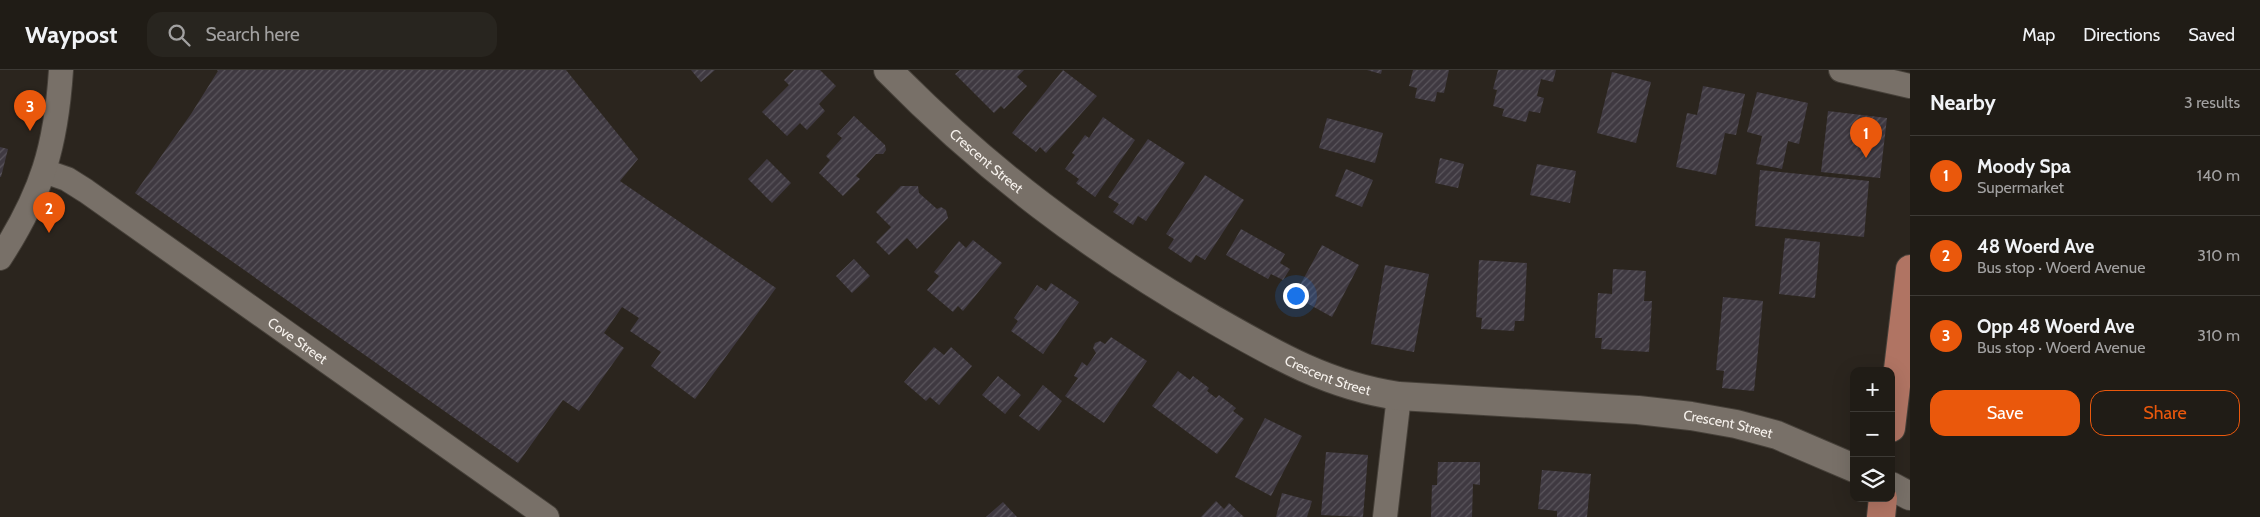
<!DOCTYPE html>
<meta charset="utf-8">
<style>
:root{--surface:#201c16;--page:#28251f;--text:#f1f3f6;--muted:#a2a1a1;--line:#3d3a35;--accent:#ea580c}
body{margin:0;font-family:Cabin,sans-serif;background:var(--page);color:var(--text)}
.controls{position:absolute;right:15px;bottom:15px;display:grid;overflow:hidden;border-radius:10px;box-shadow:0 5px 20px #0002}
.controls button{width:45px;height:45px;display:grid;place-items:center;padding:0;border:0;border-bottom:1px solid var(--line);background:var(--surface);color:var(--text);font:25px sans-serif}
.you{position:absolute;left:1295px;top:225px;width:18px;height:18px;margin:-12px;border:4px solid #fff;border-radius:50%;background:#1a73e8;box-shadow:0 0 0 8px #1a73e833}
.badge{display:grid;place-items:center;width:32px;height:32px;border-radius:50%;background:var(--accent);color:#fff;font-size:16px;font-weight:700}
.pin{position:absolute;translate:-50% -41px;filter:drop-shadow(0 1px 2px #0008)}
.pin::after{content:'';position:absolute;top:26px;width:18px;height:15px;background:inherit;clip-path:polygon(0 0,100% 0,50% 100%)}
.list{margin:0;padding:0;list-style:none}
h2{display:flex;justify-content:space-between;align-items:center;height:65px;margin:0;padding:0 20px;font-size:21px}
h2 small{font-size:16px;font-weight:400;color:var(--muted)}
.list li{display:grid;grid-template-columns:32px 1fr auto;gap:15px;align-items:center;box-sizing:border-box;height:80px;padding:0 20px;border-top:1px solid var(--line)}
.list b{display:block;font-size:19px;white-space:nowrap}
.list p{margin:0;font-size:16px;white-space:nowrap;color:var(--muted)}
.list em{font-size:16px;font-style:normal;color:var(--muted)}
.actions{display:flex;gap:10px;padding:15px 20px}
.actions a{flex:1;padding:11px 0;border:1px solid var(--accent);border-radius:15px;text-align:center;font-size:18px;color:var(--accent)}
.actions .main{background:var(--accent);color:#fff}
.icon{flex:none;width:28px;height:28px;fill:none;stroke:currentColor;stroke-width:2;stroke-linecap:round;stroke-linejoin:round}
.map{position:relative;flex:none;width:1910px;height:447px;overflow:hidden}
header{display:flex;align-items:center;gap:30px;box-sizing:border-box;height:70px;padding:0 25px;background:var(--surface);border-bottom:1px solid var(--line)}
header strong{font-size:24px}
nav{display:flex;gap:28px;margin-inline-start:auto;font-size:18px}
.search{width:350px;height:45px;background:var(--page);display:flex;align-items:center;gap:12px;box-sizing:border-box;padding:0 18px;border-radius:15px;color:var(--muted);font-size:19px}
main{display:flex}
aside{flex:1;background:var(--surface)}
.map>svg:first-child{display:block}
</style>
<header>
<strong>Waypost</strong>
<div class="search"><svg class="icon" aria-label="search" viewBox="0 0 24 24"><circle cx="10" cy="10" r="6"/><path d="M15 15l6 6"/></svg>Search here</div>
<nav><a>Map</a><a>Directions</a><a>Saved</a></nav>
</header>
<main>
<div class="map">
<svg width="1910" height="447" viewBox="0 0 1910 447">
<defs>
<pattern id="building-hatch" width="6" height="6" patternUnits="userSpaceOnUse" patternTransform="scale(1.25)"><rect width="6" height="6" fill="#3f3941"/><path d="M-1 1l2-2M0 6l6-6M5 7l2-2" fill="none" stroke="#5b565d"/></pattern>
</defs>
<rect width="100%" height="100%" fill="#2b251e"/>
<!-- building -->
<path fill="url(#building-hatch)" d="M217,0h349l72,89 -18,22 156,107 -81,111 -44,-33 10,-14 -31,-21 9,-13 -17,-11 -18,26 20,15 -45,63 -16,-11 -45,63 -383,-270 56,-79 27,-43z
M691,0h24l-14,12z
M794,0h26l16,16 -17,18 6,7 -18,19 -7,-7 -13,13 -25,-24 27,-27 -5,-5z
M960,0h64l-7,7 10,9 -23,23 -3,-3 -7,7 -39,-39z
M1063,0l34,26 -51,57 -6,-6 -4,5 -24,-19z
M1367,0h15l-1,4z
M1413,0h36l-5,23 -7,-1 -2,10 -20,-4 2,-10 -8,-2z
M1498,0h58l-3,12 -12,-3 -4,17 7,2 -4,15 -11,-2 -3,11 -24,-6 2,-7 -11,-3 4,-16 -4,-1z
M1612,2l39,10 -15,61 -39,-10z
M1703,16l42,8 -9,41 -11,-2 -9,42 -40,-8 11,-54 10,2z
M1757,22l51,11 -9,41 -11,-3 -6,28 -26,-5 6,-28 -15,-4z
M1828,41l59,7 -7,60 -59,-6z
M854,46l31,29 1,5 -3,4h-7l-20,22 4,3 -17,17 -24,-23 11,-13 -4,-4 16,-18 -5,-4z
M1103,47l32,23 -40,57 -19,-14 3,-4 -14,-10 10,-14 -3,-2 13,-18 4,3z
M1327,48l56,15 -8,30 -56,-15z
M1148,69l37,24 -39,58 -8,-5 -5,9 -20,-13 6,-8 -11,-7z
M0,77l8,2 -7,28h-1z
M1440,88l24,6 -6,24 -23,-5z
M767,89l24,24 -19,20 -24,-24z
M1537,94l39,7 -6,32 -40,-8z
M1346,99l27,11 -11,27 -27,-11z
M1760,100l109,11 -5,56 -109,-11z
M1205,105l39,25 -39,60 -9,-5 -5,8 -23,-15 6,-9 -8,-5z
M901,116h17l1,7 18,16 4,-2 5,3 2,8 -31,31 -10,-11 -18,17 -13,-13 15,-15 -15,-15z
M1241,159l44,25 -5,9 10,6 -7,11 -12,-6 -3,5 -42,-24z
M1785,168l35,4 -5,56 -36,-4z
M973,170l29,23 -39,48 -5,-5 -5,6 -26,-22 12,-14 -5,-4 25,-31 7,7z
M1322,175l37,20 -27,52 -38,-21z
M854,189l16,17 -18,17 -16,-17z
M1479,190l48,3 -3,58h-9l-1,10 -33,-2 1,-11 -6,-1z
M1385,195l44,9 -15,78 -43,-8z
M1613,199l33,2 -2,30h8l-3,51 -48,-3 1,-11h-7l3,-45 14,1z
M1051,213l28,19 -36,52 -32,-23 7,-10 -4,-3 23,-33 9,6z
M1723,227l40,4 -9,90 -32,-3 2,-17 -8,-1z
M1111,267l36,24 -43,62 -39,-27 13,-18 -4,-2 8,-14 5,4 9,-13 -3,-5 2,-5 5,-2 5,3z
M934,277l10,8 7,-8 21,19 -33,39 -9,-8 -4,4 -22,-19z
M1178,301l12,9 3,-4 16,12 -2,3 9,7 3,-3 17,13 -3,3 11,8 -27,35 -65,-48z
M998,306l23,19 -16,19 -23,-19z
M1043,315l19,16 -23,30 -20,-15z
M1265,348l37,18 -31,60 -36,-19z
M1326,382l42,3 -5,62 -42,-2z
M1438,392h42v23l-7,-1 -1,33h-41l1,-32h5z
M1542,400l49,4 -4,43h-30v-6l-19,-2z
M1282,423l30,8 -5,16h-31z
M1216,431l8,8 5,-6 15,14h-43z
M1003,432l14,15h-31z"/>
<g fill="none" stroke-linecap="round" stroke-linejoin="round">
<!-- street casing -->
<g stroke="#464039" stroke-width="26">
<g id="street">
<path d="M1841,0l69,16"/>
<path id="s1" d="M44,101l23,8 19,12 461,326"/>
<path d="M0,188c42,-65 56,-111 61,-188"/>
<path d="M1385,447l14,-121"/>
</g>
</g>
<!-- secondary casing -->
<g stroke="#464039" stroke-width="30">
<g id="secondary">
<path id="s2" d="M888,0c98,100 202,178 323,248 61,35 117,68 188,78l239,14 53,6 45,8 41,11 77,33"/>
<path d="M1891,416l19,10"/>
</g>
</g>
<!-- primary casing -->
<g stroke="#464039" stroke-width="30">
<path id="primary" d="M1891,358l19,-159
M1881,447l2,-19"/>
</g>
<!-- street -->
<use href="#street" stroke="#787068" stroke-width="24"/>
<!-- secondary -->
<use href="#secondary" stroke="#787068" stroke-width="28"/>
<!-- primary -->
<use href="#primary" stroke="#b07463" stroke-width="28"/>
</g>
<g text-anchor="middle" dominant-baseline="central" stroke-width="5" stroke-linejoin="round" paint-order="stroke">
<!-- street labels -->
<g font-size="14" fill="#f6f1ec" stroke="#110e0b">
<text stroke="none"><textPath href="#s2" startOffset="134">Crescent Street</textPath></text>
<text stroke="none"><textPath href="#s1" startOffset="306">Cove Street</textPath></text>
<text stroke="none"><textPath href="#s2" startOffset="539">Crescent Street</textPath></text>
<text stroke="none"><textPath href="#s2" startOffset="944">Crescent Street</textPath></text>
</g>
</g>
</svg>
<div class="controls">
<button>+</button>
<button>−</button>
<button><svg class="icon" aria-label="layers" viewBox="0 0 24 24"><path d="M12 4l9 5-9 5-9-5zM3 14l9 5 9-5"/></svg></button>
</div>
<div class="you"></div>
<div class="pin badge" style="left:1866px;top:88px">1</div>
<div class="pin badge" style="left:49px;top:163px">2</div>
<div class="pin badge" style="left:30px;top:61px">3</div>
</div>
<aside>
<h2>Nearby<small>3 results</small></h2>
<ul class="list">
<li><span class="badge">1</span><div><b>Moody Spa</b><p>Supermarket</p></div><em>140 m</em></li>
<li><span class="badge">2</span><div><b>48 Woerd Ave</b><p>Bus stop · Woerd Avenue</p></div><em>310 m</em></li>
<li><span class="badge">3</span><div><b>Opp 48 Woerd Ave</b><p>Bus stop · Woerd Avenue</p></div><em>310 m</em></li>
</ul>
<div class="actions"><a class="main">Save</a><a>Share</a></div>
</aside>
</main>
